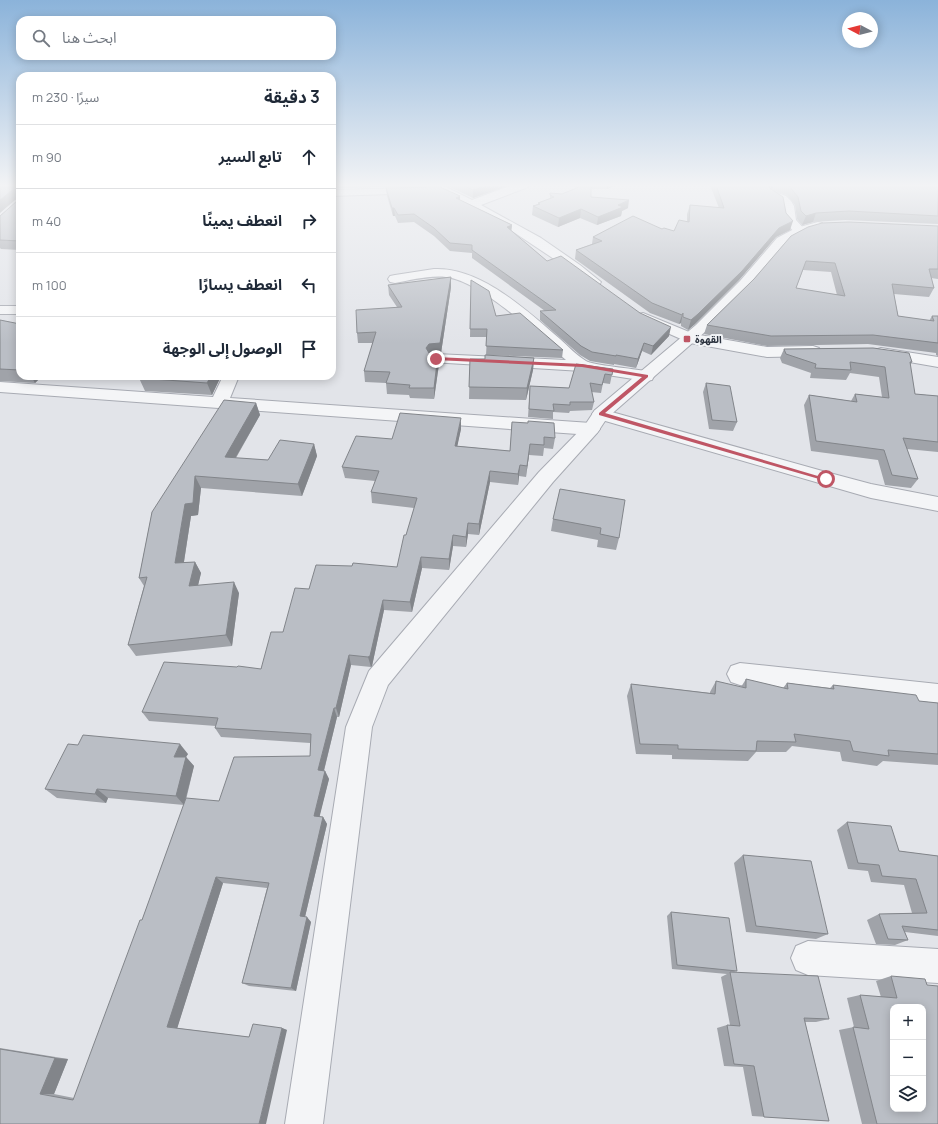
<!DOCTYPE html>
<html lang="ar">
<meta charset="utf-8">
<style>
:root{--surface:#fff;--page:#f2f2f3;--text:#1f2937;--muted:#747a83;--line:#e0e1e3}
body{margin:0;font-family:Manrope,"Noto Sans Arabic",sans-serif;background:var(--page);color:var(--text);direction:rtl}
.controls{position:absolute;right:12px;bottom:12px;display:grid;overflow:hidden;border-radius:8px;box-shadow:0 2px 10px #0003}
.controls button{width:36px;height:36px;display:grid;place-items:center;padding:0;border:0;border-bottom:1px solid var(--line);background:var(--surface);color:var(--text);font:20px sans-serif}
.compass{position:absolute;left:842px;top:12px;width:36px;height:36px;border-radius:50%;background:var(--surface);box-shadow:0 2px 10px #0003;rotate:277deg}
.stop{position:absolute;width:12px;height:12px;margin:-9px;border:3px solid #bf5665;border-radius:50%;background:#fff}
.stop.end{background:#bf5665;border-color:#fff;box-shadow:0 1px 4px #0008}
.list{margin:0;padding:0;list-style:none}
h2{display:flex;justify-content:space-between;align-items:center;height:52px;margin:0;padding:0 16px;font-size:17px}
h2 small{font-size:13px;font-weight:400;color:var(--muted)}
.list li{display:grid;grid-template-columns:26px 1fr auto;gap:12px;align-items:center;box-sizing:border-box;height:64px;padding:0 16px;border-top:1px solid var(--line)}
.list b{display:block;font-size:15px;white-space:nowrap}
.list em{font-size:13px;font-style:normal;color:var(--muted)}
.icon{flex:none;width:22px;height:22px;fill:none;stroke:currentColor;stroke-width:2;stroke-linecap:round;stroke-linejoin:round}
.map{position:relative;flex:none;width:938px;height:1124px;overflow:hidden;direction:ltr}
.search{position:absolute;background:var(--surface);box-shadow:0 2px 10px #0003;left:16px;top:16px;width:320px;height:44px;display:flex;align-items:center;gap:10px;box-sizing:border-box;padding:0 14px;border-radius:12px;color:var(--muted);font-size:15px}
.panel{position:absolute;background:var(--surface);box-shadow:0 2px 10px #0003;left:16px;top:72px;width:320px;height:308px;border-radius:12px;direction:rtl}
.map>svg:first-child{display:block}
</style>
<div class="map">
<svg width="938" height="1124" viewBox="0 0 938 1124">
<rect width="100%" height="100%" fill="#e2e4e9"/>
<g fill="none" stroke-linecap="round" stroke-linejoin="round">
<!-- minor casing -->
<g stroke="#a8abb3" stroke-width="2">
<path id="minor" d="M427,185h15l30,15 40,-15h17l-1,2 -47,18 60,33 39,27 21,17 -2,3 -5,1 -5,-1 -38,-28 -39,-26z
M417,188l4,1 2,2 -2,2 -89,3v-6z
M772,191l14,5 5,5 3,5 2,14 10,11 -2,3h-8l-12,-13 -3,-16 -15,-11 2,-2z
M434,269c47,-2 92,41 126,70 8,7 16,16 26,22 6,4 49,8 60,10l6,1 2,4 -2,4 -6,1 -64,-10 -152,-9 -2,-3 2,-3 6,-2 130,6c-27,-23 -85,-79 -120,-83 -16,-2 -35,3 -51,6l-5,-1 -2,-3 2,-3 5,-1z
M0,306h20v8h-20z
M643,313l51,21 73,13 46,-1 6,2 2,3 -2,3 -6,2 -46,1 -77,-14 -52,-23 -2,-3 2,-3z
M881,348l57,9v10l-63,-11 -2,-3 2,-3z
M223,376h16l-9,22 361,25 6,2 3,4 -3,4 -6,2 -591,-43v-10l213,15z
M601,409l225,63 45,12 67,13v14l-67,-13 -276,-80 -3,-4 3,-4z
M740,663l198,21v24l-198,-23 -9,-3 -4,-8 4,-8z
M808,941l130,8v34l-130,-8 -12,-5 -5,-12 5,-12z"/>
</g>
<!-- tertiary casing -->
<g stroke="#a8abb3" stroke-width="2">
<path id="tertiary" d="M818,222l4,1 2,3 -2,3 -18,5 -17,10 -37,43 -44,44 -99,87 -10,15 -44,49 -165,203 -16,42 -49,397h-38l61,-397 23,-56 170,-199 46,-47 10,-15 101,-85 44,-44 37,-43 19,-10z"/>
</g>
<!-- minor -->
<use href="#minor" fill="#f4f5f7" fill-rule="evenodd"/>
<!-- tertiary -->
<use href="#tertiary" fill="#f4f5f7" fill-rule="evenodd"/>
</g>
<!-- wall -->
<path fill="#a0a3a9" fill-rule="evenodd" d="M20,185v65l-19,-1 -1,-1v-32l17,-15v-2l-2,1z
M332,185l94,1 -94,2z
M446,185h64l-37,13z
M571,185h45l-9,4h-16v8l37,11 -6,3 -1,5 -24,9 -17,-7 -22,9 -26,-12 1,-9 5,-2v-1l12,-4v-4l12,-1 14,-6z
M710,185h228v39l-93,-4 -32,2 -11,3 -5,-6 -2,-14 -8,-10 -15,-5 14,23 4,17 -14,7 -37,43 -44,44 -7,6 -7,-4v-3l-2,1 -29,-11 -75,-54 1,-9 16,-6 1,-7 69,-8 12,2 13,-9v-8l3,-9 29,3z
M386,188l74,12 52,25 -1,6 36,30 122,75 -18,19 -9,-4 -6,17 -22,-4v1l-24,-4 -10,-6 -40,-35v-9h5l-73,-53v-5l-22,-2 -16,-15 -20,-14 -16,1 -3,-7h-2l-6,-20z
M938,226v53l-7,-1 3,10 -5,9 -35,-3 4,22 31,5 3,-5h6v40l-2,-1v-2l-68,-9 -101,2 -63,-12 3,-9 47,-46 37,-43zM803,270l28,2 6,23 -41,-7z
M471,280l25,36 67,34 -1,8 -76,-3 1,-18h-17z
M388,285l63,2 -10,66 -6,1 4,10 -5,35 -24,-1 -1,-3 -22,-1 -1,-11 -21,-1 -1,-11 9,-28h-15l-1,-10 40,-26 -8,-12z
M0,320l20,4v52h22l-7,7 -35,-2z
M784,349l128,13 -2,4 5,28 23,2v56l-31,-3 11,30 -7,9 -26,-3 -7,-25 -67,-9 -7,-46 5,-10 42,6 4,-7 27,3 -3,-20 -29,-4 -4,7 -36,-2 1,-5 -29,-10 -2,-5z
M534,358l-1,12 -7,30 -57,-1 1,-40z
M613,369l-3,15 -7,-1 -2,10 -10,-1 3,10 -2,8 -22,1 -1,2 -16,-1v7l-25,-2 2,-31 39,2z
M140,376h81l-9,19 -67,-4 -6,-13z
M706,383l31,39 -4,9 -24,-2 -6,-37z
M256,403l4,12 -24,43 32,2 46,-16 3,12 -15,40 -101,-8 -3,27 -7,1 -7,46h11l6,11 -3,12 41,8 -7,53 -96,10 -8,-11 16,-59 -5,-8 13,-66z
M512,422l43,16 -2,11 -9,-1 -1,8 -14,-1 -3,22 -7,-1 -1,9 -28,-3 -11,53 -11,-1 -2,13 -13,-1 -4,24 -27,-2 -10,44 -28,-2 -12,56 -1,1 -20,-2 -12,52h-2l-13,54h1l4,8 -10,38h4l4,7 -22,93 6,5 -15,69 -47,-5 -7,-3 25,-95 -44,-5 -46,145 72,9 33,-9 5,2 -287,94v-76l68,11 -14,35 20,4 68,-178 42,-115 -76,-7 -2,5 -49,-5 -12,-9 143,-35 -2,3 8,9 -8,34 33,1 91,-45v-13l-89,-6 -6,-9 1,-2 -67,-5 -7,-9 119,-43 22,-37 26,-43 43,-23 45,1 17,-59 -42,-5 -1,-11 4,-11 -30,-3 -3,-11 50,-28 69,-10 -4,17 53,5z
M560,489l59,49 -3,12 -19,-3 1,-7 -47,-9 2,-12z
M746,679l37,9 4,-5 43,5 3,-3 86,16 19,2v62l-55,-4 -6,5 -35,-5 -2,-9 -48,-6 -6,6h-30l-8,9 -76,-2v-4l-36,-1 -9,-58 4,-12 79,9v-1l6,-11 25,6z
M847,822l52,29 39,5v80l-33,-4 3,8 -13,5 -19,-1 -9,-24 12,-6 33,-1 -8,-28 -33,-3 -3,-11 -20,-2 -11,-39z
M743,855l85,79 -12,5 -70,-7 -12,-69z
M671,912l66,59 -3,1 95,47 -13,3h-11l24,99 -77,-5 -9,-49 -19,-1 -7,-38 10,-3h3l-9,-48 6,-3 -55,-5 -5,-53z
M891,976l47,148h-76l-23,-94 15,-3 -7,-29 13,-3 21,2 -5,-16z"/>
<!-- shaded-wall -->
<path fill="#82858a" d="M486,185h24l-37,13v-8z
M607,185h9l-9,4z
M767,185h7l-2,5 -4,1z
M16,189l4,9 -5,2 -15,13v-13l11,-9z
M460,196v8l-4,-6z
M629,200l-1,8 -6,3 -1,5 -24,9 1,-8 20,-12z
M392,208h2l1,8h-2z
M581,209l-1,9 -22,9 1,-9z
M816,213l-3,9 -11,3 4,-9z
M793,221l-3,9 -14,7 -37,43 -44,44 -7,6 3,-10 88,-92z
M512,225l-1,8 -4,-6z
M451,277v10l-10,66 -11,2 -4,-7z
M683,313l-2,10 -2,1 3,-9z
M671,327l-2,9 -18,19 2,-9z
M644,343l-2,8 -6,17 2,-9z
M438,354l1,10 -5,35v-11z
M534,358l-1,12 -7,30 1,-12z
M31,376h11l-7,7z
M211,376h10l-9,19 -5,-12z
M256,403l4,12 -31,54 -4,-12z
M461,418v11l-6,28v-11z
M314,444l3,12 -15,40 -4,-12z
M530,444l-1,11 -3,22 1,-11z
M520,465l-1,11 -1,9v-11z
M490,471v11l-11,53v-11z
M195,476l6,12 -3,27 -7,1 -9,58 -7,-11 10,-59z
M468,523v11l-2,13v-10z
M453,535v11l-4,24v-11z
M421,557l1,11 -10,44 -2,-10z
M195,562l6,11 -6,25 -6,-12z
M234,582l5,11 -7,53 -6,-11z
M383,600l1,10 -12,56 -1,1 -3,-10z
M349,655l2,10 -12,52 -3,-9z
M334,708l3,9 -15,61 -4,-8z
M180,744l8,10 -2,3 8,9 -10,39 -8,-9 -2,-39z
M325,771l4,8 -11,44 -4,-7z
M97,789l11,9 -2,5 -11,-9z
M323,817l4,7 -23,97 -4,-5z
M216,877l7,6 -46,146 -10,-2z
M307,917l4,5 -15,69 -5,-3z
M282,1028l5,2 -21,94h-7z
M55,1058l13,1 -14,35h-14z"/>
<!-- building -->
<path fill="#babec5" stroke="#82858a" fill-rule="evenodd" d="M0,185h20v56l-20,-1v-24l17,-15 -1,-12 -5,2 -11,9z
M463,185h23l-13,5z
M584,185h7v12l38,3 -11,5 5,2 -25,10 -17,-8 -22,9 -26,-12 7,-2 -2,-1 16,-6 -4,-2v-2l12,1z
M716,185h52v2l15,10 3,16 7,8 -14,7 -37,43 -44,43 -7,6 -8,-3v-4l-1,2 -30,-12 -76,-53 26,-9 -9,-4 40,-21 29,13 2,-1 10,3 5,-11 10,2 1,-17 34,3z
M787,185h151v31l-89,-5 -33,2 -10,3 -5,-5 -3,-14 -8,-10z
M440,187l20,9 -4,2 56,27 -5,2 40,34 14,-5 79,57 31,14 -18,19 -9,-3 -6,16 -22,-4v1l-24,-4 -11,-6 -41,-35 16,-1 -84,-60v-5l-22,-2 -16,-15 -20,-14 -16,1 -4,-7h-2l-6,-20z
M849,222l89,4v43h-9l5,19 -42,-4 6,32 36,5 -2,-5h6v27l-65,-8 -102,1 -64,-11 47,-46 37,-43 17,-9 14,-4zM806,261l29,2 10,33 -49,-8z
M451,277l-11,66 -11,1 -3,4 3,5 9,1 -4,34h-25l1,-3 -24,-2 4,-11 -26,-1 12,-39 -19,1 -1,-23 46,-3 -14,-22z
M471,280l18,11 7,25 24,-3 43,37 -77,-4 1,-17h-17z
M0,320l20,4v46l-20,-1z
M873,348l36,5 3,9h-2l5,32 23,2v46l-35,-4 15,41 -26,-4 -8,-25 -68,-9 -7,-46 48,7 -2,-8 34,4 -4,-31 -35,-5 1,8 -36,-2 1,-4 -30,-10 -2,-5z
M485,355l49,3 -7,30 -58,-1 1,-28h15z
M576,364l37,5 -1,6 -7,-1 -3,11 -12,-2 4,19h-24v3l-17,-1 1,7 -25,-2 1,-23 39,2z
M140,376h71l-4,7 -68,-5z
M706,383l24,3 7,36 -25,-2z
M224,400l32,3 -31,54 43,3 12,-20 34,4 -16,40 -103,-8 -2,27 -8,1 -10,59 20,-1 -6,24 45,-4 -8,53 -98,10 19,-68 -8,1 13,-66z
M400,413l61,5 -6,28 55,5 2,-29 16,1v-2l26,2 1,15 -11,-1v8l-14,-1 -3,22 -7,-1 -2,9 -28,-3 -11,53 -11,-1 -2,14 -13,-2 -4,24 -28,-2 -11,45 -27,-2 -13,56 -2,1 -19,-2 -13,53h-2l-16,62 7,1 -11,45 9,1 -23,99 7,1 -16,71 -49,-5 27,-100 -53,-6 -49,150 82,10 4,-13 29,4 -23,96h-259v-75l55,9 -15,36 33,6 67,-180h2l44,-122 33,3 15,-44 76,-1 1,-22 -96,-6 3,-10 -76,-6 22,-50 73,5 1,-1 23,3 10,-37h12l12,-44 14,1 7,-24 36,1 1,-3 44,4 7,-32h2l11,-37 -46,-6 8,-21 -37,-4 14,-31 36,3z
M560,489l65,11 -6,38 -19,-4 1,-6 -48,-9z
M746,679l42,10 -1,-6 47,6 -1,-4 83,10 3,6 19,2v51l-50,-4 1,6 -36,-5 -3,-10 -56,-7 2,8 -39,-1 -1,10 -78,-2v-4l-38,-1 -9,-60 84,10 1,-13 30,7z
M83,735l97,9 -6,13h12l-10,39 -79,-7 -2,5 -50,-5 23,-45 10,1z
M847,822l44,4 8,25 39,5v74l-36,-4 6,14 -20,-1 -9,-25 48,-1 -11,-34 -34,-3 -3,-11 -21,-2z
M743,855l68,6 17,73 -72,-8z
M671,912l58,6 8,53 -60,-6z
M730,972l88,4 11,43 -25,-1 25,103 -65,-4 -10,-51 -20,-2 -7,-39 13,1z
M891,976l34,3 2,6 11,1v138h-61l-24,-97 16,2 -9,-34 37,3zM893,1007h30v102h-30z"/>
<!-- sky -->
<linearGradient id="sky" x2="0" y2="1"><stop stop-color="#8bb3da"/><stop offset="0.54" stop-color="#f2f3f5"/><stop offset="1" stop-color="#f2f3f5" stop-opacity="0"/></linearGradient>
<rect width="938" height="343" fill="url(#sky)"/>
<!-- route -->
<path fill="#bf5665" d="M436,357l146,7 66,11v2l-43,36 223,66 -2,2 -227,-66v-2l43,-36 -60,-10 -147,-7z"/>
<!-- markers -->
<rect fill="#bf5665" stroke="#f1f3f6" stroke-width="1.5" x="683" y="335" width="8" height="8" rx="2"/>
<g text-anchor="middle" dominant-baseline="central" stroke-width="4" stroke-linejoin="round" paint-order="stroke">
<!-- far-poi labels -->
<g font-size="10" font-weight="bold" fill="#2c333f" stroke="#f1f3f6" text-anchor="start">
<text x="695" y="339">القهوة</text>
</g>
</g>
</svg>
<div class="controls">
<button>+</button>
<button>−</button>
<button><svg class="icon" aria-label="layers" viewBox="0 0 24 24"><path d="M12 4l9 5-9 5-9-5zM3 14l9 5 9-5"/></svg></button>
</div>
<svg class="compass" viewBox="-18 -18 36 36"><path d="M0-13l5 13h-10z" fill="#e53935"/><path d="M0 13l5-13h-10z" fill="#747a83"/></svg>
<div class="stop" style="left:826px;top:479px"></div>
<div class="stop end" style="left:436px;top:359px"></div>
<div class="search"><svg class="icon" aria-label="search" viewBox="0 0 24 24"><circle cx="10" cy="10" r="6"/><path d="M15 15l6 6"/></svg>ابحث هنا</div>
<section class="panel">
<h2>3 دقيقة<small>سيرًا · 230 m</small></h2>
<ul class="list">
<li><svg class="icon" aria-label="ahead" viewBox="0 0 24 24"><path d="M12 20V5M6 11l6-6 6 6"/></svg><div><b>تابع السير</b></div><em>90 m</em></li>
<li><svg class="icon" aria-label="right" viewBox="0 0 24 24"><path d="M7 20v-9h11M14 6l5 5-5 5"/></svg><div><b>انعطف يمينًا</b></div><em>40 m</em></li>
<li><svg class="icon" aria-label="left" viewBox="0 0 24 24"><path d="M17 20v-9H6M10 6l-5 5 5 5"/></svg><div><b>انعطف يسارًا</b></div><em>100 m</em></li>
<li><svg class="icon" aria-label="arrive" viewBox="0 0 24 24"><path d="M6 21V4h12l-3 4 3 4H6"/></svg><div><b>الوصول إلى الوجهة</b></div></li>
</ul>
</section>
</div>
